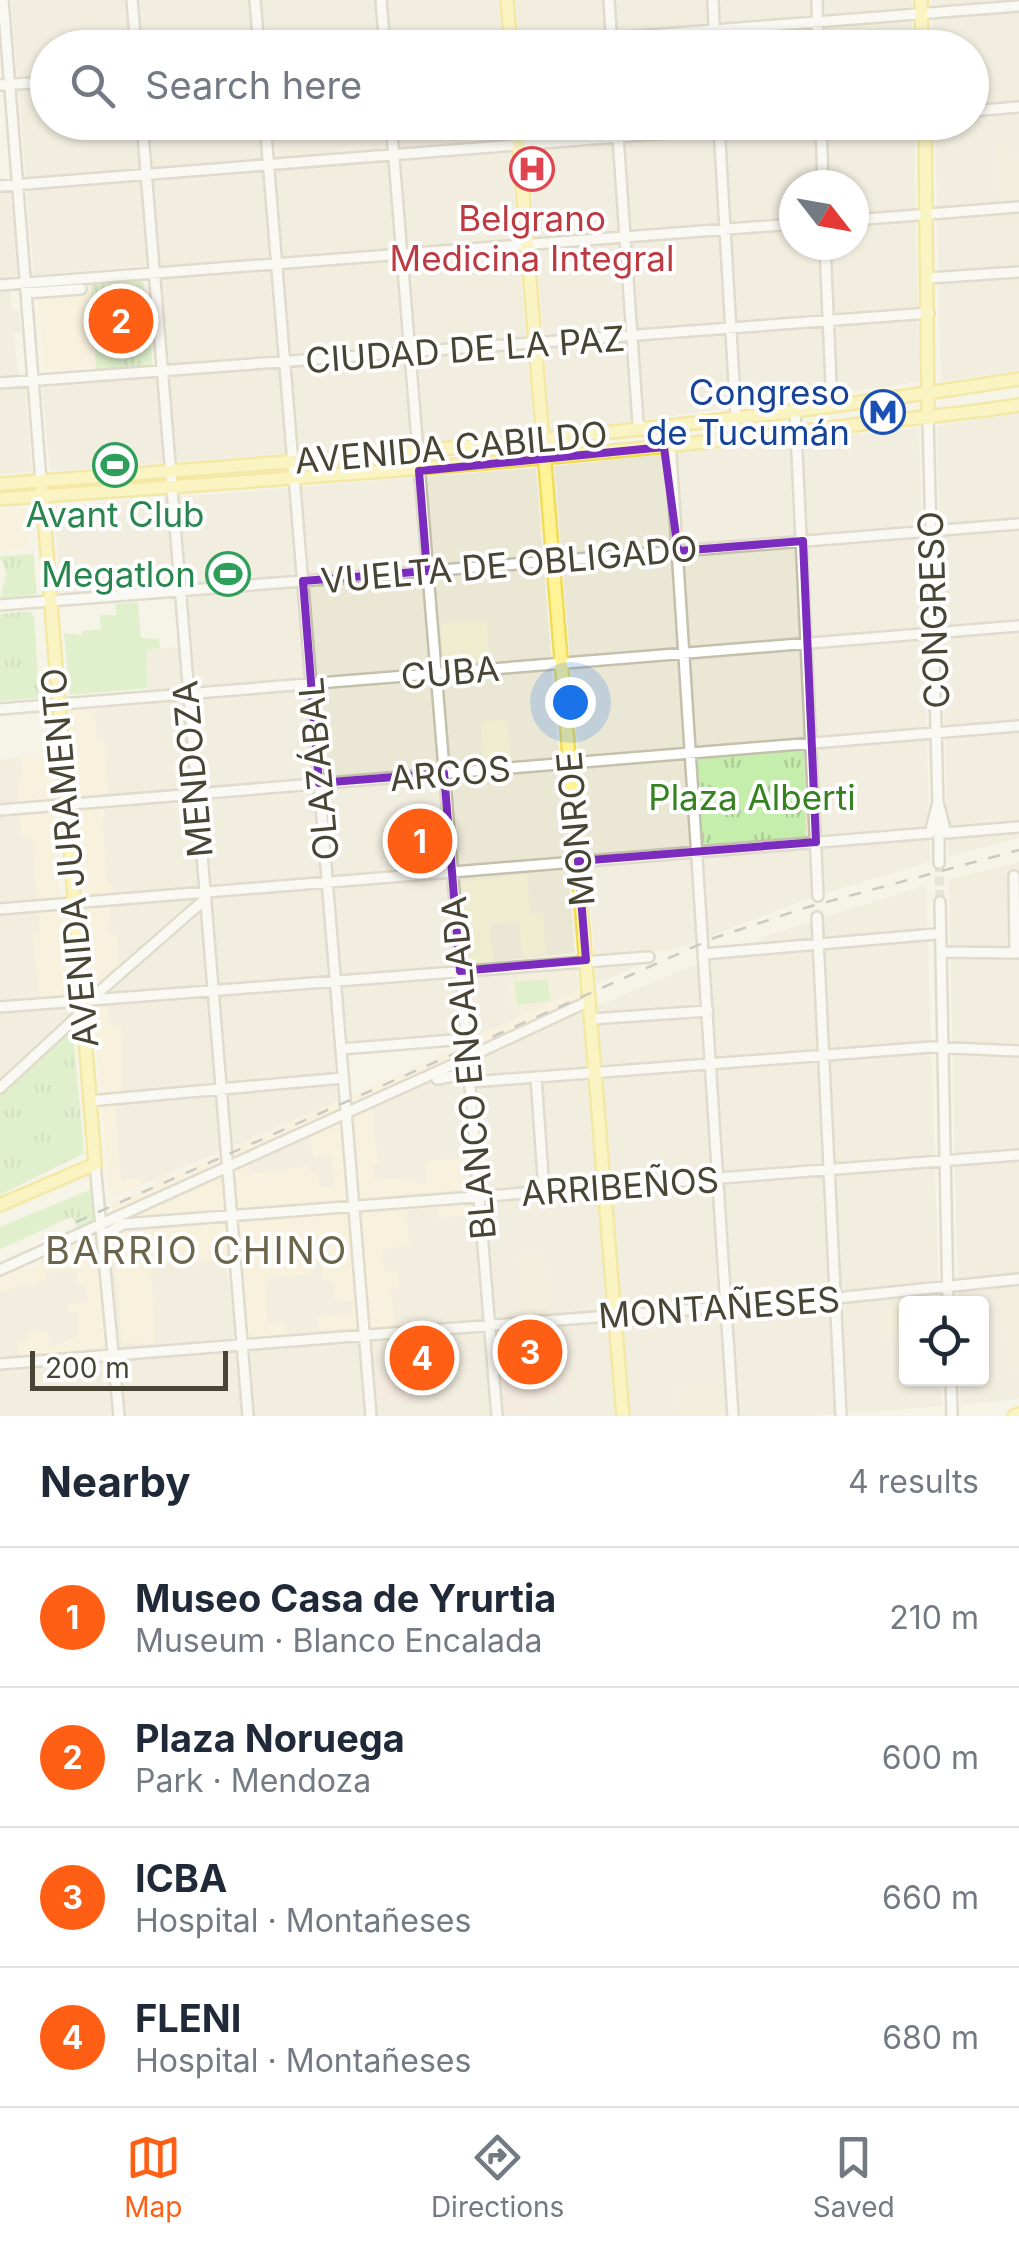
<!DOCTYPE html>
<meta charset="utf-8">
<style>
:root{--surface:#fff;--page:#f2f2f3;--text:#1f2937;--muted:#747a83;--line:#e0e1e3;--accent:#ff5f14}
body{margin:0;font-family:Inter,sans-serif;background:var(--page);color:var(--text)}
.controls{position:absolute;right:30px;bottom:30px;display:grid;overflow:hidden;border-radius:10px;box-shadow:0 2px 8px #0004}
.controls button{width:90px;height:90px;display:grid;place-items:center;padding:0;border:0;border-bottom:2px solid var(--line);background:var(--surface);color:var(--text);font:50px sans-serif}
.compass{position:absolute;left:779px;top:170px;width:90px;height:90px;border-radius:50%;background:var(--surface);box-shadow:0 2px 8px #0004;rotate:121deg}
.scale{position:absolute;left:30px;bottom:25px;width:198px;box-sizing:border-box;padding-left:10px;border:5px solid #494535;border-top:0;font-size:28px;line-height:35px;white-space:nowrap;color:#494535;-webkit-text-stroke:8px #fff;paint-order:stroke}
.you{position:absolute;left:570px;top:702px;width:35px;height:35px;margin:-25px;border:8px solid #fff;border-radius:50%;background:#1a73e8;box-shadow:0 0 0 15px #1a73e833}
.badge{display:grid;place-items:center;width:65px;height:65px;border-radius:50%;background:var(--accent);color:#fff;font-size:32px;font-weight:700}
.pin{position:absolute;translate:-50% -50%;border:5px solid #fff;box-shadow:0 2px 10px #0006}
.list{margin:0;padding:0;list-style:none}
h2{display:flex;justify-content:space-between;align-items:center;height:130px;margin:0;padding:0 40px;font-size:42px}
h2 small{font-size:32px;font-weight:400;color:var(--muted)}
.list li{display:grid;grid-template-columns:65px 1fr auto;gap:30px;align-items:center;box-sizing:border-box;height:140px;padding:0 40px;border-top:2px solid var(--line)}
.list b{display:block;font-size:38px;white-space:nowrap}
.list p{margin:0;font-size:32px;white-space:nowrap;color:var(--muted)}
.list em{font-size:32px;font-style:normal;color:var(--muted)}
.icon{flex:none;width:55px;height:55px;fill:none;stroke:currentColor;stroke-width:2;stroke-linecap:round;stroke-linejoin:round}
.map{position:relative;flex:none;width:1019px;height:1416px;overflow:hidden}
.search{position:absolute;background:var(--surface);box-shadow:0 2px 8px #0004;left:30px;right:30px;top:30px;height:110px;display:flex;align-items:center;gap:25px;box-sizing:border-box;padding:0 35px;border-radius:55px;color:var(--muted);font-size:38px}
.sheet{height:690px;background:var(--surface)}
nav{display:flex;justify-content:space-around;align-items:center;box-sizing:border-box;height:140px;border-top:2px solid var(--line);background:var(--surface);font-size:28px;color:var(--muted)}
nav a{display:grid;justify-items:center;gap:5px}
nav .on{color:var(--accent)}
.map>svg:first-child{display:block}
</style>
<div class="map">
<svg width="1019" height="1416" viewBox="0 0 1019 1416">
<defs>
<pattern id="park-tufts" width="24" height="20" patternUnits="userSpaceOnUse" patternTransform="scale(2.5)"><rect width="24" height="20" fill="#c5eeac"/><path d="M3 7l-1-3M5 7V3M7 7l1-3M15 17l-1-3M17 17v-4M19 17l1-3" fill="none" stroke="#abcd95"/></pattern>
</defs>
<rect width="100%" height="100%" fill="#f5f3e7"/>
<!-- residential -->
<path fill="#eae7d5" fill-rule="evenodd" d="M11,0h487l4,47 -454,1v74l460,1 26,312 -484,36 -8,-84 127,-10 -10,-113 -125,11z
M516,0h396v47h-392z
M932,0h87v370l-73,11h-5l-6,-258 37,-1v-74l-39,-1z
M526,123h388l5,259 -364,50 -4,-3zM794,185h60v60h-60z
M0,172l1,18 9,-1 9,86 -10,2 3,33 7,1 2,21 -7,1 3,34 8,21 7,84 -32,2z
M1019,413v425l-71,19 -11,-431z
M919,428l11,434 -120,36 -137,52 -33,1 -6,16 -37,17 -43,-518z
M536,468l39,485 -67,7 5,59 -41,19 -1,-7 -137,13 3,58 -227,96 -40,-488 80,-5 -4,-55 44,-4 -5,-64 -120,11 -5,-5 -6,-81z
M47,755l22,261 -69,64v-320z
M1019,862v537l-58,5 -1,-25 22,-1v-74l-24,-1 -9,-424z
M926,885l13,418 -33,1v74l35,1 1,27 -132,10h-810v-138l20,-9h17l5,-10 17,-3 1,-5 34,-15 34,-5 -1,-14 303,-140 252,-107 44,-14 35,-1 -2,-17z"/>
<!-- commercial -->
<path fill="#f9efd0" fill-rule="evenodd" d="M91,285l4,82 -50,3 -8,-81z
M26,508l3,41 -29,3v-42z
M95,707l2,34h7l6,66 -5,1 -2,9 3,66 6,1 -4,49h8l3,31 -26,24 -23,-278z
M47,755l21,243 -28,3 -8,-66 8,-1 -8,-96h-11l-4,-61 5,-1 -2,-18z
M580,990l1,23 -105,48 -4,-23z
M108,1007l1,18h12l2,78 -8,2 6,75 20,-1 1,5 -32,14 -16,-190z
M457,1047l2,19 -87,41 6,57 -4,1 1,15 39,-2 1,6 11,-1 -1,-22 43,-3 2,31 -342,30 -15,-7 -2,-9 44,-18 -1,-6 15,-6 2,4 46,-20 2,18 15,-6 -3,-21 106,-46 4,20 15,-8 -5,-17zM310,1136l3,21 19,-1 1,30 -13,2 -2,-18 -8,1 -2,-5 -58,8 -1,-11z
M472,1202l1,13 -34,3 -1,-10 -31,2 2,36 -26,3 1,22 14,-1 2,19 -9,1 4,36 -76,5 -1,-15 34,-3v-12l-17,1 -2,-21 -11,-1 -1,-21h-8v15l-48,5 3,43 17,-1 2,14 -40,3 -5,-54 -14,1 -2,-25 -75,6 4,78 -33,-1 -10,-110z
M94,1236l11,107 -3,4 -84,11v-16l10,-2 -1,-8 21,-1 1,16 29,-12 -1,-23h-9v-8l19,-3 -1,-15h-9l-1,-15 -31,2v9l-45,10v-14l20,-9h17l5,-10 17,-3 1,-5z"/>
<!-- education -->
<path fill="#f0eccf" d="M1005,143l1,16h13v38l-19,2 -3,-55z
M487,621l2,39 -46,3 -2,-40z
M507,720l4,42 -27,2 -3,-43z
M527,874l3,39h13l3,43 -24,1 -3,-35 -29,2 3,38 -22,1 -9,-81z
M576,968l4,22 -67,29 -4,-46z
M544,1254l4,59 -26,1 -3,-59z
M1019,1290v83l-1,-4 -7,1 -11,-78z
M913,1300l-7,4v33l-21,1 -2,-37z
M721,1385l2,31h-43l-3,-27z"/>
<!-- medical -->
<path fill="#f7e2d9" d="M523,1330h10l4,45 33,-1 2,20 -42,4 2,17 -27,1 -3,-38 26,-2z
M446,1340l2,32 -14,2 2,17 -9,1v6l-50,4 -2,-24 24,-3 -3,-31z"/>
<!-- park -->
<path fill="url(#park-tufts)" d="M143,281l10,86 -57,4 -5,-86z
M34,554l2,40 -36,7 6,-27 -6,-18z
M30,611l4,6 5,81 -39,3v-87z
M804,749l2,88 -103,8 -6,-88z
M68,1030l5,2 11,121 -84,42v-102z
M94,1188l6,38 -19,8 -9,-17 -72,32v-22z"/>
<!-- garden -->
<path fill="#c5eeac" d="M138,602l3,36 18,1 1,9 -14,2 2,38 -78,7 -6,-62 18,2 1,-4 18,-2 -1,-14h16l-1,-11z
M440,813l3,32 -5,1v8h-9l-2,-8 -14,7 -1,-15 -15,1 -1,-12 22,-2v-10z
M548,979l2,22 -33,4 -3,-23z"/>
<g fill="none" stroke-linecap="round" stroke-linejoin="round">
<!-- minor-tunnel -->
<path stroke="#d3d0c3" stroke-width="9" stroke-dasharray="9 4.5" stroke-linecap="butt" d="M939,863l1,39"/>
<!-- minor casing -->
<g stroke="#c5c0ab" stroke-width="14">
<path id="minor" d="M3,0l38,481
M132,0l4,48
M255,0l4,48
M381,0l4,48
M609,0l3,48
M713,0l2,48
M817,0l1,48
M487,48l532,-42
M0,85l48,-3
M972,111l47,-4
M142,122l106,1294
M265,122l106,1294
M391,122l106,1294
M617,122l21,301 33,32 62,961
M821,122l2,63
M719,126l17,291
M0,186l807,-64
M854,220l165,-13
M825,245l7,162
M929,278l90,-6
M0,285l794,-61
M27,293l54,-4
M0,383l929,-70
M795,411l23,485
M928,419l10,387
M0,605l1019,-81
M0,709l1019,-83
M938,802l8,31 73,-6
M0,810l1019,-84
M939,821v42
M1014,876l1,77
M940,902l8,402
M0,909l930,-76 8,-31
M817,917l24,499
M945,952l72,1
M704,954l231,-20
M92,998l111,-97
M0,1007l649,-50
M591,1019l117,-8
M341,1049l125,-10
M473,1055l116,-54
M536,1077l8,114
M437,1079l33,-6
M471,1082l461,-35 87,4
M0,1088l81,-75
M89,1101l254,-23
M95,1164l24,252
M104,1235l19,-11 896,-69
M0,1270l463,-210
M0,1364l836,-66 183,-19
M951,1378l1,38"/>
</g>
<!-- major casing -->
<g stroke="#f1dc5a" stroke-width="16">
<path id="major" d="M507,0l4,48
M921,0l1,48
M517,122l106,1294
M925,122l3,297
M0,484c341,-25 682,-51 1019,-105
M0,499c280,-20 559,-38 838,-72 61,-8 121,-12 181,-22
M0,1205l95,-41 -53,-674
M1014,1416l5,-2"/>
</g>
<!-- minor -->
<use href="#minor" stroke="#fff" stroke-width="9"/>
<!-- major -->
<use href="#major" stroke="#fff396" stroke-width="11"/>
<!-- rail -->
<path stroke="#979797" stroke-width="2.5" stroke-dasharray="12 12" stroke-linecap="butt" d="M76,1222l638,-284 94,-31 211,-57"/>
</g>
<!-- marked area -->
<path d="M0 0H1019V1416H0ZM664,447l14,104 125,-10 13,301 -238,19 8,99 -126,11 -16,-198 -125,10 -16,-202 124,-10 -8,-100z" fill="#f5f3e7" fill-opacity=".55" fill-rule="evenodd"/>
<path fill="none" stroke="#7b2cbf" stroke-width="8" stroke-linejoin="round" d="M664,447l14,104 125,-10 13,301 -238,19 8,99 -126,11 -16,-198 -125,10 -16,-202 124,-10 -8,-100z"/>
<!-- icons -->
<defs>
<g id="hospital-ring" transform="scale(2.25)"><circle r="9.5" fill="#fff" stroke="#e0444e" stroke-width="1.5"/><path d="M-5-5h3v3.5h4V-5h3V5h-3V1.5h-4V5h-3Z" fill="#e0444e"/></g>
<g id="metro-ring" transform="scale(2.25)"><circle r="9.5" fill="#fff" stroke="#1a4fb4" stroke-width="1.5"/><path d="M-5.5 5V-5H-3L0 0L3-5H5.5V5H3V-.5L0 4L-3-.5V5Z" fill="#1a4fb4"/></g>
<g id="stadium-ring" transform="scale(2.25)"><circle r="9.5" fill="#fff" stroke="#2e9e5b" stroke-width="1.5"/><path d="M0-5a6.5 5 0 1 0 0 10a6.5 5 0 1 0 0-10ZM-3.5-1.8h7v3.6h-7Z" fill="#2e9e5b"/></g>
</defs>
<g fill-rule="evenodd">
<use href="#hospital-ring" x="532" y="169"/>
<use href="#metro-ring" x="883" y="412"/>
<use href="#stadium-ring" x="115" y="465"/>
<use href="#stadium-ring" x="228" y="574"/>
</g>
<g text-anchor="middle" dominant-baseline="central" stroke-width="8" stroke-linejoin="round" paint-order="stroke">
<!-- health labels -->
<g font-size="35" fill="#be3a42" stroke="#fff">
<text x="532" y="218">Belgrano<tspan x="532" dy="40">Medicina Integral</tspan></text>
</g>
<!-- street labels -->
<g font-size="35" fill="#494535" stroke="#fff">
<text transform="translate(465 349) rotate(-4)">CIUDAD DE LA PAZ</text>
<text transform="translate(451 447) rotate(-5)">AVENIDA CABILDO</text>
<text transform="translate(509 564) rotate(-5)">VUELTA DE OBLIGADO</text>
<text transform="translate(933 610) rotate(-92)">CONGRESO</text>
<text transform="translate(450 672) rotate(-5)">CUBA</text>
<text transform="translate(192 769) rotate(-95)">MENDOZA</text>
<text transform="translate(318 769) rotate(-95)">OLAZÁBAL</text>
<text transform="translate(450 773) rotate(-5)">ARCOS</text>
<text transform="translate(575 829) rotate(-95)">MONROE</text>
<text transform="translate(69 858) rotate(-95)">AVENIDA JURAMENTO</text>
<text transform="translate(468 1068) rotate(-95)">BLANCO ENCALADA</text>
<text transform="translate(620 1186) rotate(-4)">ARRIBEÑOS</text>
<text transform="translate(719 1307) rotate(-4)">MONTAÑESES</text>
</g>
<!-- transit labels -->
<g font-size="35" fill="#164399" stroke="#fff" text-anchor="end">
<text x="850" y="392">Congreso<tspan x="850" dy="40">de Tucumán</tspan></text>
</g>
<!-- leisure labels -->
<g font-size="35" fill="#27864d" stroke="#fff">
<text x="115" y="514">Avant Club</text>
<text x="196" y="574" text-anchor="end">Megatlon</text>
</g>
<!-- park labels -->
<g font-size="35" fill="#368221" stroke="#fff">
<text x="752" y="797">Plaza Alberti</text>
</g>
<!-- neighbourhood labels -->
<g font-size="38" letter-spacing="2.5" fill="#6d654b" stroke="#fff">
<text x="197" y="1250">BARRIO CHINO</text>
</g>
</g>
</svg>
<div class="controls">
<button><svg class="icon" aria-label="locate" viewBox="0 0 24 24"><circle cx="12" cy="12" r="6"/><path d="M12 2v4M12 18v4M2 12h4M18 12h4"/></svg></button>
</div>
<svg class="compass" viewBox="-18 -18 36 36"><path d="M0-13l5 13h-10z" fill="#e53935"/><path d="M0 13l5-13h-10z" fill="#747a83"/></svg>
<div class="scale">200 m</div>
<div class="you"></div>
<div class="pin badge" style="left:420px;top:841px">1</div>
<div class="pin badge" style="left:121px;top:321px">2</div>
<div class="pin badge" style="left:530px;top:1352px">3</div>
<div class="pin badge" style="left:422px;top:1358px">4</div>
<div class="search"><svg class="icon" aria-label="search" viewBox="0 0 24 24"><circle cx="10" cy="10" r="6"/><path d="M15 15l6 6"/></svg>Search here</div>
</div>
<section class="sheet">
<h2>Nearby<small>4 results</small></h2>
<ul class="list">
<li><span class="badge">1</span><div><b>Museo Casa de Yrurtia</b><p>Museum · Blanco Encalada</p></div><em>210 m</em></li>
<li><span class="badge">2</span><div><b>Plaza Noruega</b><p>Park · Mendoza</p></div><em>600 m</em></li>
<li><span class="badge">3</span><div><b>ICBA</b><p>Hospital · Montañeses</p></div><em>660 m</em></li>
<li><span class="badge">4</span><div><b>FLENI</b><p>Hospital · Montañeses</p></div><em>680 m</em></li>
</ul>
</section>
<nav>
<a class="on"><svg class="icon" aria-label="map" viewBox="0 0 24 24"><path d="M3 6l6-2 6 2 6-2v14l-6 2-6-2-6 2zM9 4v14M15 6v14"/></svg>Map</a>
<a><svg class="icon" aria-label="directions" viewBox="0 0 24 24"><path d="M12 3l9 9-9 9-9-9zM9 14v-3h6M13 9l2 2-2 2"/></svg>Directions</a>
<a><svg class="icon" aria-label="saved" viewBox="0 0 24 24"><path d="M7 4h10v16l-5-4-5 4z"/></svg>Saved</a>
</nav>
